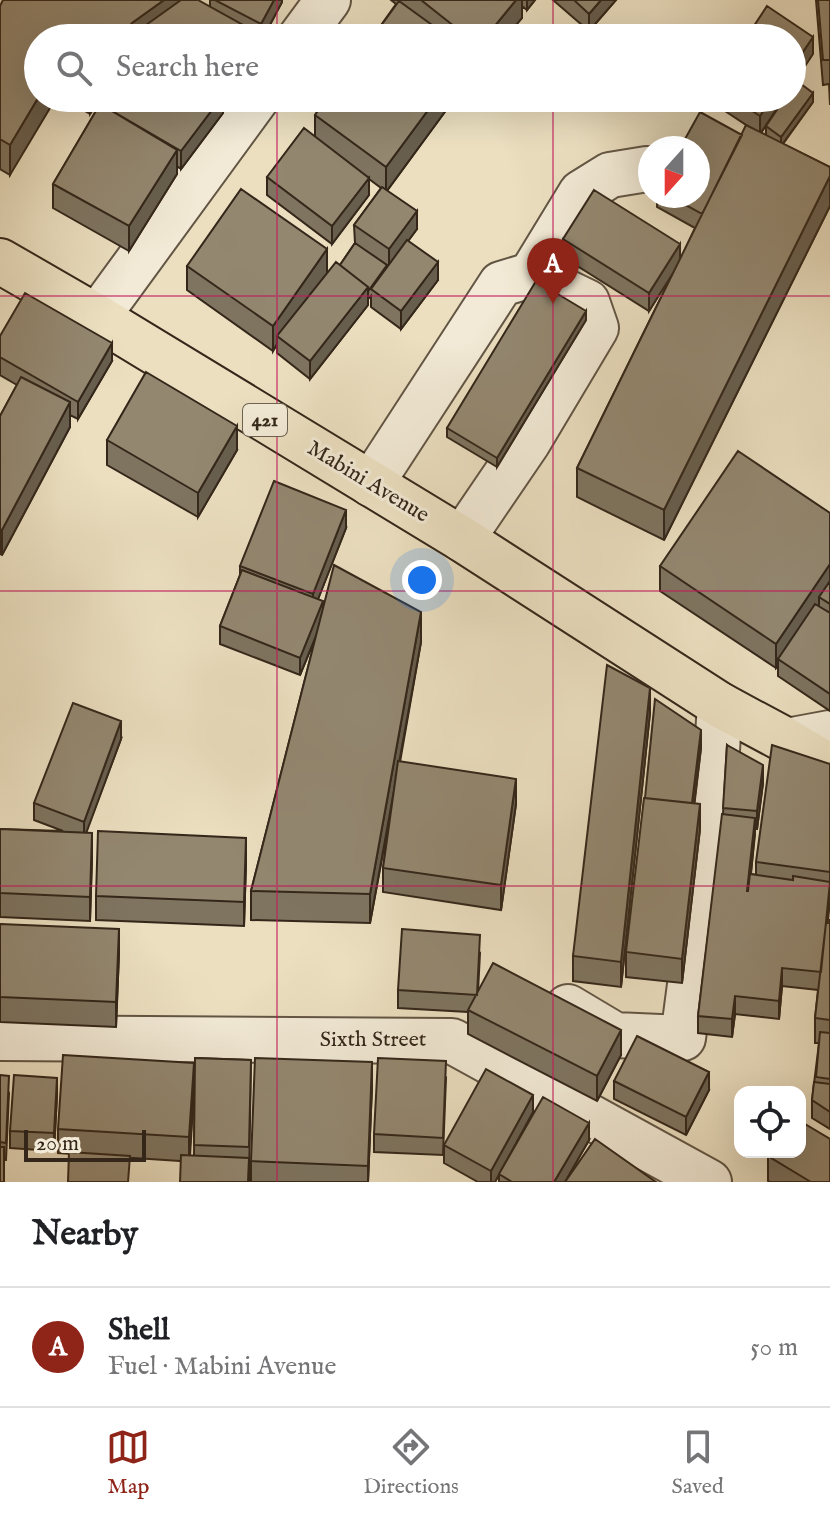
<!DOCTYPE html>
<meta charset="utf-8">
<style>
:root{--surface:#fff;--page:#f6f6f6;--text:#202124;--muted:#757577;--line:#e0e0e0;--accent:#8f2418}
body{margin:0;font-family:"IM FELL English",serif;background:var(--page);color:var(--text)}
.controls{position:absolute;right:24px;bottom:24px;display:grid;overflow:hidden;border-radius:16px;box-shadow:0 8px 32px #0002}
.controls button{width:72px;height:72px;display:grid;place-items:center;padding:0;border:0;border-bottom:2px solid var(--line);background:var(--surface);color:var(--text);font:40px sans-serif}
.compass{position:absolute;left:638px;top:136px;width:72px;height:72px;border-radius:50%;background:var(--surface);box-shadow:0 8px 32px #0002;rotate:201deg}
.scale{position:absolute;left:24px;bottom:20px;width:122px;box-sizing:border-box;padding-left:8px;border:4px solid #34271a;border-top:0;font-size:22px;line-height:28px;white-space:nowrap;color:#34271a;-webkit-text-stroke:6px #f2ead6;paint-order:stroke}
.you{position:absolute;left:422px;top:580px;width:28px;height:28px;margin:-20px;border:6px solid #fff;border-radius:50%;background:#1a73e8;box-shadow:0 0 0 12px #1a73e833}
.badge{display:grid;place-items:center;width:52px;height:52px;border-radius:50%;background:var(--accent);color:#fff;font-size:26px;font-weight:700}
.pin{position:absolute;translate:-50% -66px;filter:drop-shadow(0 2px 4px #0008)}
.pin::after{content:'';position:absolute;top:42px;width:28px;height:24px;background:inherit;clip-path:polygon(0 0,100% 0,50% 100%)}
.list{margin:0;padding:0;list-style:none}
h2{display:flex;justify-content:space-between;align-items:center;height:104px;margin:0;padding:0 32px;font-size:34px}
h2 small{font-size:26px;font-weight:400;color:var(--muted)}
.list li{display:grid;grid-template-columns:52px 1fr auto;gap:24px;align-items:center;box-sizing:border-box;height:120px;padding:0 32px;border-top:2px solid var(--line)}
.list b{display:block;font-size:30px;white-space:nowrap}
.list p{margin:0;font-size:26px;white-space:nowrap;color:var(--muted)}
.list em{font-size:26px;font-style:normal;color:var(--muted)}
.icon{flex:none;width:44px;height:44px;fill:none;stroke:currentColor;stroke-width:2;stroke-linecap:round;stroke-linejoin:round}
.map{position:relative;flex:none;width:830px;height:1182px;overflow:hidden}
.search{position:absolute;background:var(--surface);box-shadow:0 8px 32px #0002;left:24px;right:24px;top:24px;height:88px;display:flex;align-items:center;gap:20px;box-sizing:border-box;padding:0 28px;border-radius:44px;color:var(--muted);font-size:30px}
.sheet{height:224px;background:var(--surface)}
nav{display:flex;justify-content:space-around;align-items:center;box-sizing:border-box;height:112px;border-top:2px solid var(--line);background:var(--surface);font-size:22px;color:var(--muted)}
nav a{display:grid;justify-items:center;gap:4px}
nav .on{color:var(--accent)}
.map>svg:first-child{display:block}
</style>
<div class="map">
<svg width="830" height="1182" viewBox="0 0 830 1182">
<rect width="100%" height="100%" fill="#ebdfc0"/>
<filter id="stains"><feTurbulence type="fractalNoise" baseFrequency=".0025" numOctaves="4"/><feColorMatrix values="0 0 0 0 .2 0 0 0 0 .09 0 0 0 0 .02 0 0 0 .5 -.17"/></filter>
<radialGradient id="worn" r=".72"><stop offset=".6" stop-color="#630" stop-opacity="0"/><stop offset="1" stop-color="#630" stop-opacity=".3"/></radialGradient>
<g fill="none" stroke-linecap="round" stroke-linejoin="round">
<!-- minor casing -->
<g stroke="#625544" stroke-width="48">
<path id="minor" d="M300,38l28,-38
M531,275l50,-82 29,-18 37,-6
M97,317l160,-219
M371,484l130,-200 30,-9 56,27 9,26 -68,114 -66,97
M787,741l43,-8
M568,1007l47,28 68,3 30,-228 7,-105
M0,1038l452,3 257,141"/>
</g>
<!-- major casing -->
<g stroke="#34271a" stroke-width="48">
<path id="major" d="M0,261l97,56 365,222 258,166 67,36 43,26"/>
</g>
<!-- minor -->
<use href="#minor" stroke="#f2ead6" stroke-width="44"/>
<!-- major -->
<use href="#major" stroke="#ebdfc0" stroke-width="44"/>
</g>
<!-- wall -->
<path fill="#7e7460" stroke="#34271a" stroke-width="2" fill-rule="evenodd" d="M210,0h72v2l-19,36h-225l-28,137 -10,-6v-163l210,1z
M391,0h144l-8,10 -5,-4v12l-17,20h-133l24,-34z
M553,0h63l-27,31z
M816,0h14v105l-1,-21 -6,1z
M63,98h37l-10,16z
M102,98h134l-4,8 -9,-4v11l-42,56 -4,-3v8l-48,77 -76,-43v-24l45,-76v-3z
M327,98h128l-68,93 30,38 -9,12 30,39 -37,49 -30,-22v-11l-3,3v6l-58,74 -33,-26v-9l-4,7 -86,-61v-24l140,7 13,-8 15,-22 -1,-18 27,-37 -12,-9v16l-37,49 -65,-49v-18l48,-41v-21zM372,255l16,11 -1,2z
M713,98h71l-23,35 5,2v-9l47,-24 -30,42 47,23v39l-166,334 -87,-43v-29l97,-197 -25,40 -86,-54v-18l117,21 15,-32 -38,-21v-11h41l44,-61 4,-10 -33,-22z
M586,320l-89,147 -50,-30v-9z
M0,336l112,25 -34,58 -8,-4v12l-68,128 -2,-1v-138l17,-31 -17,-10z
M107,440l130,10 -39,67 -91,-52z
M830,513v198l-52,-35v-10l-2,2 -116,-77v-25z
M346,528l-28,71 5,11 98,32 -21,120 116,42 -15,106 -118,-18v-24l9,-63 -22,118 -119,-3v-29l65,-255 -16,39 -80,-31v-18l20,-51v-9z
M650,713l-29,274 -48,-6v-25z
M121,739l-35,93 6,25 -2,64 -90,-4v-88l63,2 -29,-11v-17z
M727,745l36,38 -6,46h-2l-4,45 5,1v-13l74,-98v133l-3,26h3v-4v210l-18,-11v-18l7,-57h-4v-25l3,-28 -36,-4 -3,33 -44,-5 -3,23 -34,-4v-17l25,-202z
M701,748l-7,56 6,25 -18,154 -56,-6v-25z
M246,862l-2,64 -148,-6v-24z
M0,924l119,29 -3,74 -116,-5z
M480,953l-2,39 143,63 -24,46 -129,-67v-22l-70,-4v-18z
M195,1058l56,2 -2,122 -69,-21 -122,-8v-24l136,-41 -4,68h4z
M0,1075l9,18 -3,67h-2l-4,22z
M446,1078l-3,77 -69,-3v-18z
M614,1081l95,9 -23,45 -72,-36z
M372,1087l-4,95h-117v-21z
M57,1095l-3,56 -44,-3v-17z
M533,1112l-38,70h-17l-34,-19v-18z
M589,1140l-24,42h-66v-8z
M768,1156l62,26h-60l-2,-1z"/>
<!-- shaded-wall -->
<path fill="#675e4e" stroke="#34271a" stroke-width="2" d="M164,0h29l-61,35v3h-11l11,-15z
M274,0h8v2l-19,36h-2v-14z
M516,0h6v18l-17,20h-20z
M527,0h8l-8,10z
M601,0h15l-27,31v-17z
M813,37v17l-21,32v-18z
M813,93v9l-32,44v-9z
M38,98h18l-46,77v-30z
M90,98h10l-10,16z
M221,98h2v15l-42,56v-18z
M437,98h18l-69,94v-25z
M772,98h12l-24,36v-18z
M177,150v24l-48,77v-25z
M830,176v30l-166,334v-30z
M369,178v17l-37,49v-18z
M417,211v18l-28,38v-18z
M680,244v18l-31,49v-18z
M327,249v25l-50,62v8l-4,7v-25z
M438,262v18l-37,49v-18z
M368,287v18l-58,74v-18z
M586,311v9l-89,147v-9z
M112,343v18l-34,58v-17z
M70,402v25l-68,128v-25z
M237,426v24l-39,67v-24z
M346,510v18l-33,84v-18z
M830,564v25l-11,8v8l-38,56 -3,-2v7l-2,2v-24z
M323,601v18l-23,56v-17z
M421,612v30l-51,281v-29z
M650,688v25l-29,274v-25z
M121,721v18l-37,100v-17z
M701,730v18l-9,77v-18z
M763,765v18l-6,46v-18z
M516,779v25l-15,106v-25z
M700,804v25l-18,154v-24z
M755,818v17l-8,73v-17z
M92,833v24l-2,64v-24z
M246,838v24l-2,64v-24z
M830,882v18l-9,90v-18z
M119,929v24l-3,74v-25z
M782,968v18l-3,33v-18z
M735,996v18l-3,23v-18z
M621,1030v25l-24,46v-25z
M372,1062v25l-4,95v-16z
M194,1063v25l-5,74v-25z
M709,1072v18l-23,45v-18z
M57,1078v17l-3,56v-18z
M533,1095v17l-38,70h-4v-11z
M589,1123v17l-24,42h-11z"/>
<!-- building -->
<path fill="#938770" stroke="#34271a" stroke-width="2" d="M3,0h161l-32,23 -11,15h-83v60l-28,47 -10,-6v-133z
M181,0h17l63,35 -2,3h-121l-6,-3z
M215,0h59l-13,24z
M421,0h95l-31,38h-16z
M574,0h27l-12,14z
M818,0h12v60h-7z
M399,1l51,37h-78z
M767,6l46,31 -21,31v-30h-46z
M797,81l16,12 -32,44 -15,-11 19,-28h7v-9z
M102,98h119l-40,53 -81,-47 -1,2 -1,-1z
M327,98h110l-51,69 -71,-52z
M732,98h40l-12,18z
M100,104l77,46 -48,76 -76,-42z
M700,112l42,23 -40,79 -33,-18h29v-48h-18z
M746,125l84,42v9l-166,334 -87,-42z
M304,128l65,50 -37,48 -65,-49z
M382,187l35,24 -28,38 -35,-24z
M241,189l86,60 -54,77 -86,-60z
M594,190l86,54 -31,49 -86,-54z
M407,240l31,22 -37,49 -30,-22z
M355,243l32,22 -18,25 -1,-3 -28,-22z
M336,262l32,25 -58,74 -33,-25z
M536,281l50,30 -89,147 -50,-30z
M25,293l87,50 -34,59 -78,-45v-21z
M146,372l91,54 -39,67 -91,-53z
M21,377l49,25 -68,128 -2,-1v-113z
M738,451l92,62v51l-54,80 -116,-78z
M274,481l72,29 -33,84 -73,-28z
M334,565l87,47 -51,282 -119,-3z
M242,570l81,31 -23,57 -80,-32z
M830,581v23l-11,-7z
M815,604l15,9v81l-52,-35z
M607,665l43,23 -29,274 -48,-6z
M655,699l46,31 -9,73 -47,-5z
M73,703l48,18 -37,101 -50,-19z
M727,745l36,20 -6,46 -34,-3z
M772,745l58,19v108l-74,-10z
M398,761l118,18 -15,106 -118,-17z
M644,798l56,6 -18,155 -56,-7z
M722,814l33,4 -8,73h1l2,-17 43,6v-4l37,6 -9,90 -39,-4 -3,33 -44,-5 -3,23 -34,-3z
M0,829l92,4 -2,64 -90,-4z
M98,831l148,7 -2,64 -148,-6z
M826,923h4v97l-15,-2z
M0,924l119,5 -3,73 -116,-5z
M402,929l78,6 -3,60 -79,-5z
M493,963l128,67 -24,46 -129,-66z
M820,1032l10,1v46l-14,-2z
M637,1036l72,36 -23,45 -72,-36z
M63,1055l131,8 -5,74 -131,-8z
M195,1058l56,2 -2,87 -55,-2z
M255,1058l117,4 -4,104 -117,-5z
M378,1058l68,3 -3,77 -69,-4z
M486,1069l47,26 -42,76 -47,-26z
M0,1075l9,1 -3,67 -6,-1z
M14,1075l43,3 -3,55 -44,-2z
M814,1082l16,2v28l-18,-12z
M543,1097l46,26 -35,59h-42l-13,-8z
M800,1121l30,18v43h-19l-43,-26 2,-4h30z
M595,1139l61,43h-91z
M0,1147h4v35h-4z
M69,1152l61,4 -2,26h-60z
M181,1155l68,3 -1,24h-68z"/>
<!-- grid -->
<path fill="none" stroke="#c2185b" stroke-width="2" stroke-opacity="0.55" d="M277,0v38M553,0v38M277,98v1084M553,98v1084M0,296h830M0,591h830M0,886h830"/>
<g text-anchor="middle" dominant-baseline="central" stroke-width="6" stroke-linejoin="round" paint-order="stroke">
<!-- shield labels -->
<rect fill="#f2ead6" stroke="#6d6252" stroke-width="2" x="243" y="404" width="44" height="32" rx="6"/>
<g font-size="20" font-weight="bold" fill="#34271a">
<text x="265" y="420">421</text>
</g>
<!-- street labels -->
<g font-size="22" fill="#34271a" stroke="#f2ead6">
<text transform="translate(368 482) rotate(31)">Mabini Avenue</text>
<text x="373" y="1040">Sixth Street</text>
</g>
</g>
<rect width="100%" height="100%" filter="url(#stains)"/>
<rect width="100%" height="100%" fill="url(#worn)"/>
</svg>
<div class="controls">
<button><svg class="icon" aria-label="locate" viewBox="0 0 24 24"><circle cx="12" cy="12" r="6"/><path d="M12 2v4M12 18v4M2 12h4M18 12h4"/></svg></button>
</div>
<svg class="compass" viewBox="-18 -18 36 36"><path d="M0-13l5 13h-10z" fill="#e53935"/><path d="M0 13l5-13h-10z" fill="#757577"/></svg>
<div class="scale">20 m</div>
<div class="you"></div>
<div class="pin badge" style="left:553px;top:304px">A</div>
<div class="search"><svg class="icon" aria-label="search" viewBox="0 0 24 24"><circle cx="10" cy="10" r="6"/><path d="M15 15l6 6"/></svg>Search here</div>
</div>
<section class="sheet">
<h2>Nearby<small></small></h2>
<ul class="list">
<li><span class="badge">A</span><div><b>Shell</b><p>Fuel · Mabini Avenue</p></div><em>50 m</em></li>
</ul>
</section>
<nav>
<a class="on"><svg class="icon" aria-label="map" viewBox="0 0 24 24"><path d="M3 6l6-2 6 2 6-2v14l-6 2-6-2-6 2zM9 4v14M15 6v14"/></svg>Map</a>
<a><svg class="icon" aria-label="directions" viewBox="0 0 24 24"><path d="M12 3l9 9-9 9-9-9zM9 14v-3h6M13 9l2 2-2 2"/></svg>Directions</a>
<a><svg class="icon" aria-label="saved" viewBox="0 0 24 24"><path d="M7 4h10v16l-5-4-5 4z"/></svg>Saved</a>
</nav>
